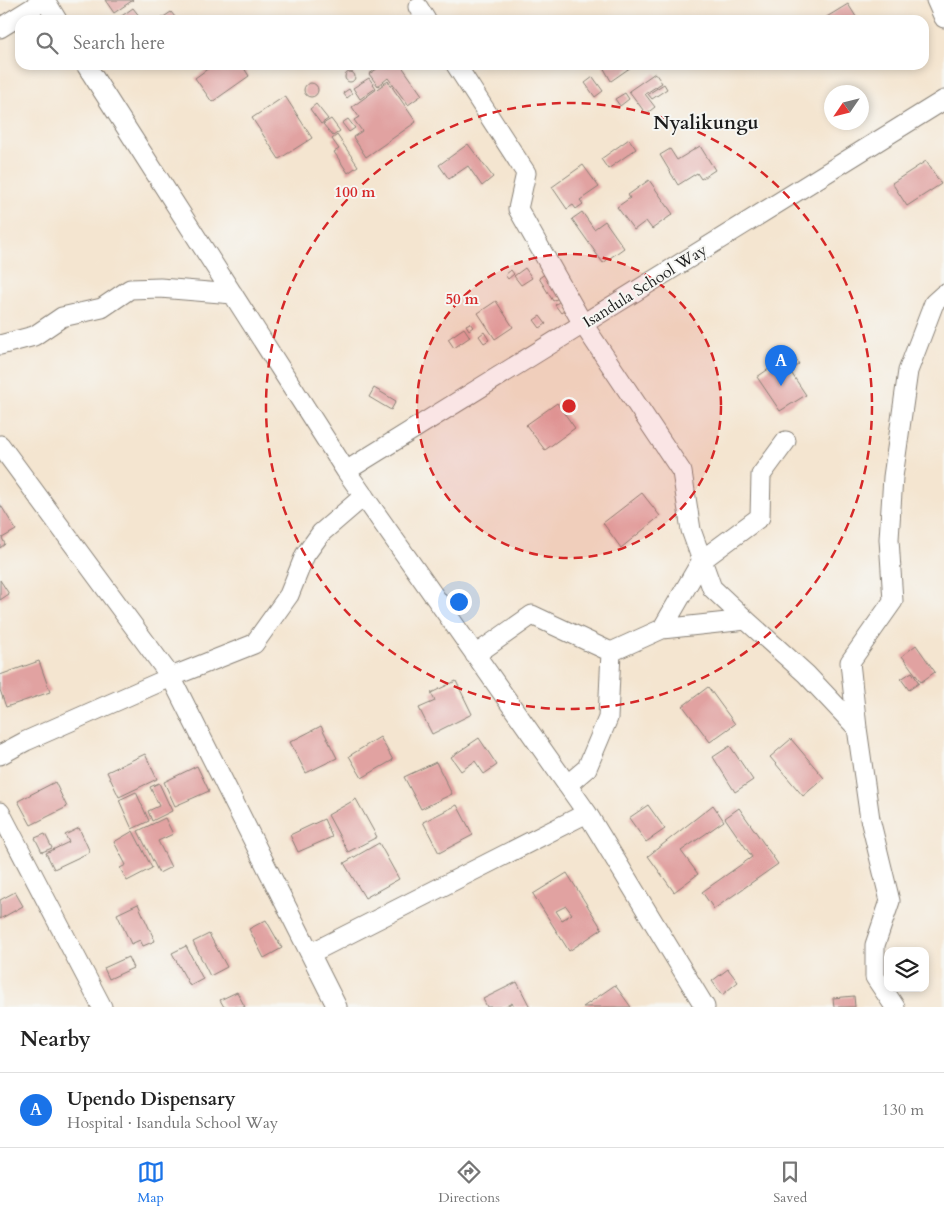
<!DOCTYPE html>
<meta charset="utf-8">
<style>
:root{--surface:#fff;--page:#f2f2f2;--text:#222;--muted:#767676;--line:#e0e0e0;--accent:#1a73e8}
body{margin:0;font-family:Cardo,serif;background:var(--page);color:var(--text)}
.controls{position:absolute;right:15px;bottom:15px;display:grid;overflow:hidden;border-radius:10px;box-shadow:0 2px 8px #0003}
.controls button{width:45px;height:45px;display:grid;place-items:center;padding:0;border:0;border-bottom:1px solid var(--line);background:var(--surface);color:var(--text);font:25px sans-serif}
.compass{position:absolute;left:824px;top:85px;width:45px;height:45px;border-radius:50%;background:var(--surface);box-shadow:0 2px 8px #0003;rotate:235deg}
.you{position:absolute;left:458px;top:601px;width:18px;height:18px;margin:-12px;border:4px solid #fff;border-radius:50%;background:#1a73e8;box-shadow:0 0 0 8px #1a73e833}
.badge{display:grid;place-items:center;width:32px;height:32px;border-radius:50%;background:var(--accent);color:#fff;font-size:16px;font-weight:700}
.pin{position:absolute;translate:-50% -41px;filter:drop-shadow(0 1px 2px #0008)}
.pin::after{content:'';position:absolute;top:26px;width:18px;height:15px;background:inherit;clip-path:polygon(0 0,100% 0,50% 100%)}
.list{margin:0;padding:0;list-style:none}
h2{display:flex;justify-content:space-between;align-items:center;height:65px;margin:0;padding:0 20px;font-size:21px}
h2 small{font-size:16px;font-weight:400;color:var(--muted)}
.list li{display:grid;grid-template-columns:32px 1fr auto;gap:15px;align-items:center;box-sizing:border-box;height:75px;padding:0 20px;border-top:1px solid var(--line)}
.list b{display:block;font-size:19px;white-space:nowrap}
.list p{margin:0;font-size:16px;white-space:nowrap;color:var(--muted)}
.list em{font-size:16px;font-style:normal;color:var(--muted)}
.icon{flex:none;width:28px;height:28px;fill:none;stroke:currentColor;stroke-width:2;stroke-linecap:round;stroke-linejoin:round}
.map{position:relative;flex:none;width:944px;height:1007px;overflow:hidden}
.search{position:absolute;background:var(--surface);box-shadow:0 2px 8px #0003;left:15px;right:15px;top:15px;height:55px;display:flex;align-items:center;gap:12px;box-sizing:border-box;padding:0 18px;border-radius:15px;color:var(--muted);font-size:19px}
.sheet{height:140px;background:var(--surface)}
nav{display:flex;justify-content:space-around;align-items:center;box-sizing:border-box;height:70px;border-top:1px solid var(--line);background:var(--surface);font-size:14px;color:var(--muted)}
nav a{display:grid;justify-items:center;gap:2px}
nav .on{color:var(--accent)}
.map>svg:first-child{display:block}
</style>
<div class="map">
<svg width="944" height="1007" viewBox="0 0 944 1007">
<rect width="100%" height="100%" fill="#f6f6f2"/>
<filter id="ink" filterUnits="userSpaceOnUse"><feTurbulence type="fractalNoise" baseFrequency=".02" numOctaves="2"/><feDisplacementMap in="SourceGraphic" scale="10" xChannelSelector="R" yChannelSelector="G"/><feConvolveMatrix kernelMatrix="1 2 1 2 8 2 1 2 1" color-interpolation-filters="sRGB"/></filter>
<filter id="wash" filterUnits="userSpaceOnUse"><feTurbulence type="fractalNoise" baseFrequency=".0096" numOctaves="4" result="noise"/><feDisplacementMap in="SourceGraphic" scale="20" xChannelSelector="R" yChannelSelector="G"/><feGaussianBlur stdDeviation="1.12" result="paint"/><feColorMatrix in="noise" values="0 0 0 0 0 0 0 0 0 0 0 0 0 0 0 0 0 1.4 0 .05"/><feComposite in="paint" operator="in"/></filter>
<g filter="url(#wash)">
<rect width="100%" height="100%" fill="#f4e5d0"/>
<g id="blocks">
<!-- building -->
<path fill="#e1a2a1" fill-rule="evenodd" d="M105,0h28l-19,13z
M848,4l10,16h-32l-1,-2z
M133,8l7,9 -3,3h-21z
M171,12l4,5 -4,3h-8l-1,-2z
M213,65h29l7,11 -37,26 -17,-24z
M334,65h13l-4,5h-4z
M383,65h18l21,30 -14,10 -20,-27 -10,8 -9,-12z
M602,65h32l-23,16z
M345 77a5 5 0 1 1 10 0a5 5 0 1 1-10 0Z
M655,73l7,10 -17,11 10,13 -9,7 -17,-23z
M593,77l10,14 -8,6 -10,-14z
M369,78l7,10 -16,11 -7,-11z
M388,81l28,41 -50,35 -13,-20 9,-6 -8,-11 5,-3 -7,-10z
M304 90a7 7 0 1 1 14 0a7 7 0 1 1-14 0Z
M664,84l3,5 -15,10 -4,-5z
M349,89l3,5 -5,4 -4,-5z
M625,93l4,6 -9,7 -5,-7z
M285,96l27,42 -33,21 -27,-41z
M316,104l12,15 -7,5 -11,-15z
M331,119l9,12 -7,5 -10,-12z
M348,119l7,9 -6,4 -7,-9z
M337,135l21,31 -10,7 -14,-21 5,-3 -7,-10z
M629,139l7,10 -28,20 -7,-10z
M468,144l25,33 -11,9 -14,-20 -19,13 -10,-14z
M700,146l15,24 -14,9 -4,-6 -19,12 -18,-30 10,-6 7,11z
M926,161l15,23 -34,22 -15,-23z
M583,165l16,22 -19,13 3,4 -7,5 -3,-4 -6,4 -15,-22z
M649,180l24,34 -21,15 -6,-8 -12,9 -17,-23 13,-9 -2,-3z
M582,212l12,17 11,-8 19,27 -21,15 -31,-44z
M525,268l7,10 -11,7 -7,-9z
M511,270l3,4 -6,5 -3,-4z
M548,272l14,24 -9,5 -14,-23z
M561,300l7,8 -7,5 -6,-8z
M496,301l17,26 -18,12 -17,-26z
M540,316l6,8 -6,4 -6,-8z
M470,323l3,4 -4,3 -3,-5z
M464,328l6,9 -16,11 -6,-9z
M484,332l5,8 -5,3 -5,-7z
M792,353l7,11 -9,7 16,24 -26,16 -23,-34z
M374,388l22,13 -5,9 -22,-13z
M557,403l18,25 -30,22 -19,-25z
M642,493l18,23 -39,32 -18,-25z
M0,504l16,26 -14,8 3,6 -5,4z
M0,580l9,14 -9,6z
M916,645l19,27 -14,10 -19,-26z
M39,661l11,31 -44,15 -6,-17v-15z
M912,672l7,11 -10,7 -8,-11z
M456,681l16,33 -40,20 -13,-26 16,-7 -4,-8z
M708,687l27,37 -25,18 -27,-36z
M321,726l16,32 -31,15 -16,-31z
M380,737l13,23 -31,18 -13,-22z
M479,738l18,27 -13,9 -9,-13 -14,10 -10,-14z
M791,739l33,39 -21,18 -33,-39z
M730,746l23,34 -18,12 -22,-35z
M145,754l12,25 -38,18 -12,-25z
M436,762l16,32 -31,15 -17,-32z
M197,766l12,25 -34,15 -11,-24z
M55,782l12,25 -36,18 -13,-24z
M159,783l13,28 -20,10 -4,-10 11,-5 -9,-19z
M136,792l13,29 -17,8 -13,-29z
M356,799l21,38 -29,15 -20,-37z
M457,805l16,30 -34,18 -16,-31z
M648,805l17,24 -19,13 -17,-24z
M713,805l11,16 -43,30 17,23 -24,18 -26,-36z
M739,808l39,56 -64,45 -12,-17 50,-35 -27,-39z
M165,818l8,16 -15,7 13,26 -12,6 -21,-42z
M324,819l8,18 -34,15 -8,-17z
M79,828l11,24 -36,17 -8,-16 23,-11 -4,-7z
M133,831l19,37 -25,13 -7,-13 6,-3 -12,-23z
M45,834l7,14 -10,4 -7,-14z
M379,843l20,36 -34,19 -21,-35z
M567,873l35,56 -33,22 -36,-57zM566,906l6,8 -10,6 -6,-9z
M15,892l8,14 -23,13v-19z
M138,904l17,37 -12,5 -3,-6 -9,4 -14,-30z
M266,920l16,28 -18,10 -15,-29z
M209,934l18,33 -17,9 -17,-34z
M186,946l17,33 -13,7 -18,-33z
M128,957l5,11 -24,11 -5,-11z
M728,969l10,13 -16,13 -10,-14z
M517,982l13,25h-16l-2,-4 -8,4h-17l-4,-8z
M615,985l16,22h-48z
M237,992l8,15h-21l-4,-7z
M854,996l1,11h-21l-1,-9z"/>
</g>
</g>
<g filter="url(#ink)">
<use href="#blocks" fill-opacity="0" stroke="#888076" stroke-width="1"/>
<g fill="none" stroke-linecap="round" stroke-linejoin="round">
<!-- street casing -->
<g stroke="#888076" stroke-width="21">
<path id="street" d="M45,0l12,20
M936,0l8,18
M418,7l8,13
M0,28l45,-28
M86,65l260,406 241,342 118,194
M456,65l70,108 -8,36 65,115 99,148 9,58 21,58 34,32
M0,345l34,-9 28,-19 40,-9 28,-19 30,-1 73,6
M0,445l171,232 166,330
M346,471l598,-371
M662,629l40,-69 58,-43 1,-42 25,-34
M475,655l57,-40 79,37 51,-23 84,-9 60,54 51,54
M0,755l26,-14 145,-64 83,-33 35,-49 16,-40 16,-22 43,-37
M567,785l20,-17 21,-50 3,-66
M0,812l102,195
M311,953l276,-140
M895,1007l-20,-30v-32l15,-44 -20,-82 -13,-91 -7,-66 43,-61 -4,-62 4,-62 15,-106 26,-68 10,-9"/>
</g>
<!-- street -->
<use href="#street" stroke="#fff" stroke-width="19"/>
</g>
</g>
<!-- distance rings -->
<circle cx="569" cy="406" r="152" fill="#d62828" fill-opacity=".12"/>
<g fill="none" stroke="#d62828" stroke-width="2.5" stroke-dasharray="9 6">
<circle cx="569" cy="406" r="152"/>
<circle cx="569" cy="406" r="303"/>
</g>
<g text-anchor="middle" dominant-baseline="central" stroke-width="4" stroke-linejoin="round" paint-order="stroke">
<!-- street labels -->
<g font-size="16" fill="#1c1c1c" stroke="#f6f6f2">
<text transform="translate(645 286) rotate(-32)">Isandula School Way</text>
</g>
<!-- quarter labels -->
<g font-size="19" font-weight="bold" fill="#1c1c1c" stroke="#f6f6f2">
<text x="706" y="123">Nyalikungu</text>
</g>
</g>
<circle cx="569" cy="406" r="8" fill="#d62828" stroke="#f6f6f2" stroke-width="2.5"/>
<g font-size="15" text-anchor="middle" font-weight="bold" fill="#d62828" stroke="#f6f6f2" stroke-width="4" stroke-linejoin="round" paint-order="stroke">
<text x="355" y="197">100 m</text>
<text x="462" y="304">50 m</text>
</g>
</svg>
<div class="controls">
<button><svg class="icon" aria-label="layers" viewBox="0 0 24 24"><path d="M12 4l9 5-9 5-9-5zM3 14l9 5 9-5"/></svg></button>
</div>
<svg class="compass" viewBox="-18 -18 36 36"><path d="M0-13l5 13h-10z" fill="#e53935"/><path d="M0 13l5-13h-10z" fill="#767676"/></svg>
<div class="you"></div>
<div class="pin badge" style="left:781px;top:386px">A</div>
<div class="search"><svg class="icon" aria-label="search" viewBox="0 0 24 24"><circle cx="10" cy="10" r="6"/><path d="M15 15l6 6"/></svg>Search here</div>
</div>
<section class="sheet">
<h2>Nearby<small></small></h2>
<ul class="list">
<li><span class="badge">A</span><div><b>Upendo Dispensary</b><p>Hospital · Isandula School Way</p></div><em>130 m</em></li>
</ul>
</section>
<nav>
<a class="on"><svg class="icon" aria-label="map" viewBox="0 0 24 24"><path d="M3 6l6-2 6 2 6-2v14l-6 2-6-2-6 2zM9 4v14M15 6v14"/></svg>Map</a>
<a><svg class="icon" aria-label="directions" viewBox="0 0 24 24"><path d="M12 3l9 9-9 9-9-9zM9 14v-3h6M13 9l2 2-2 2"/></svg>Directions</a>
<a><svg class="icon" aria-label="saved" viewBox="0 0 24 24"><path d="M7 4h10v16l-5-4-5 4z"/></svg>Saved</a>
</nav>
